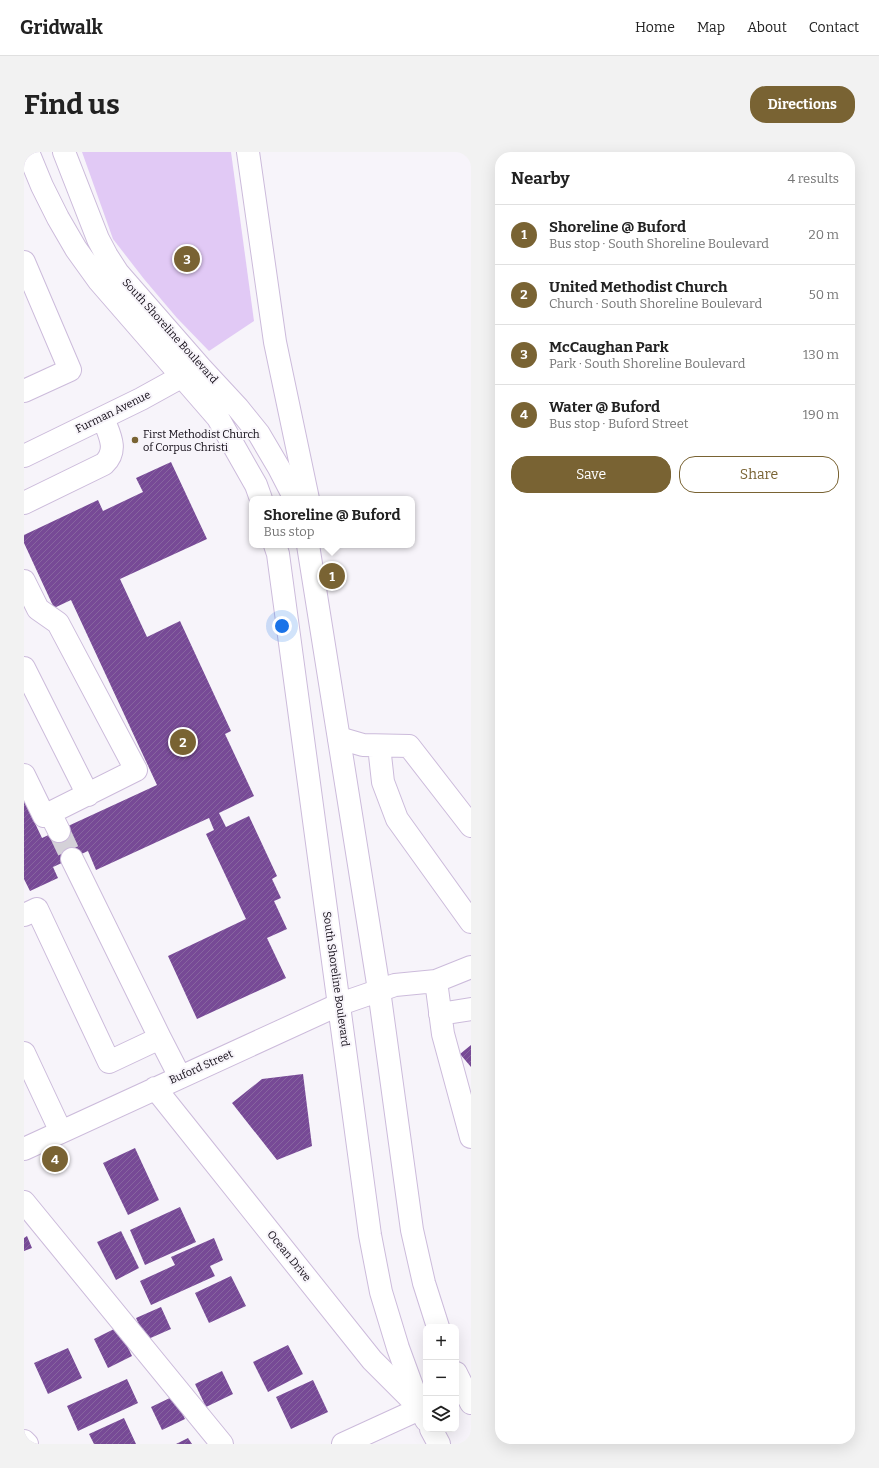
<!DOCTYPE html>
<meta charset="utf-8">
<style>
:root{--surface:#fff;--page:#f2f2f2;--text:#222;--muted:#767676;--line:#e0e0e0;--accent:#796333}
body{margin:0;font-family:Bitter,serif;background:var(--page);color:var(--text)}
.controls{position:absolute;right:12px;bottom:12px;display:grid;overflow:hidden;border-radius:8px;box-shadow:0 4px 16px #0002}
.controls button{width:36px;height:36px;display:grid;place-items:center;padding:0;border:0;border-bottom:1px solid var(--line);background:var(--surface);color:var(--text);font:20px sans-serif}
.you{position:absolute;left:258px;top:474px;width:14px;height:14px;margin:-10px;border:3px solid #fff;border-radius:50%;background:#1a73e8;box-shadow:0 0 0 6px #1a73e833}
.badge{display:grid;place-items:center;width:26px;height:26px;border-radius:50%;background:var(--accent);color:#fff;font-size:13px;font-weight:700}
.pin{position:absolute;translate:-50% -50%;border:2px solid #fff;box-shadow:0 1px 4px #0006}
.popup{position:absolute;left:225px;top:344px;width:166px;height:52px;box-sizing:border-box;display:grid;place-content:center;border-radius:8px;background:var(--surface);filter:drop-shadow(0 1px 3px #0005);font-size:13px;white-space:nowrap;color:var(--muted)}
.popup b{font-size:15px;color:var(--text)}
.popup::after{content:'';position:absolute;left:50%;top:100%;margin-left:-8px;border:8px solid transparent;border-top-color:var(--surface)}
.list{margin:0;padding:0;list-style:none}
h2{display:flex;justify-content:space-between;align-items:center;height:52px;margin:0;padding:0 16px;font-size:17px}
h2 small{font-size:13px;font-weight:400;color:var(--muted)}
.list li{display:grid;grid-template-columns:26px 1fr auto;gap:12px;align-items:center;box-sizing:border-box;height:60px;padding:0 16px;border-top:1px solid var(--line)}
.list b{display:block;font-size:15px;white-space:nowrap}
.list p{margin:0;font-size:13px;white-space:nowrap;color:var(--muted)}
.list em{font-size:13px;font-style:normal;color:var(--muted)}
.actions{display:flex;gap:8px;padding:12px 16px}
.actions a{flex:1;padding:9px 0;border:1px solid var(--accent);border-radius:16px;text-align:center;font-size:14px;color:var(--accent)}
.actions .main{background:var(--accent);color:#fff}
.icon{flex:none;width:22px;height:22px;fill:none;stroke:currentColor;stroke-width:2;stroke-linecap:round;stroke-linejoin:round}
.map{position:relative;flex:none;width:447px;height:1292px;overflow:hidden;border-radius:16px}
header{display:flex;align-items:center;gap:24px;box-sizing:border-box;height:56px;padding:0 20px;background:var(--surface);border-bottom:1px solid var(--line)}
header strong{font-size:19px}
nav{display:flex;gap:22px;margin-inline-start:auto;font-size:14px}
.intro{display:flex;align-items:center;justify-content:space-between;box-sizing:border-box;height:96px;padding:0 24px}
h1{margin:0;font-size:28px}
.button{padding:10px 18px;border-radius:16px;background:var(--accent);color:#fff;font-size:14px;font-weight:700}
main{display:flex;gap:24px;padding:0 24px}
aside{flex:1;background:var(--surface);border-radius:16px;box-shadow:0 4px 16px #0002}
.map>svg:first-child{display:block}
</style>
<header>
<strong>Gridwalk</strong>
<nav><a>Home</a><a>Map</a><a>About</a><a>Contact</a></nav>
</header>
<div class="intro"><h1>Find us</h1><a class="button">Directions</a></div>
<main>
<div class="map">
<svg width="447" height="1292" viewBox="0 0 447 1292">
<defs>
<pattern id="building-hatch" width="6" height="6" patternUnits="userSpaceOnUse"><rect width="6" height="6" fill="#774a96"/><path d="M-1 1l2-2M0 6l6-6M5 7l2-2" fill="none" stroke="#87659f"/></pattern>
</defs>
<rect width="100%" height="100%" fill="#f7f4fa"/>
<!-- park -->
<path fill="#e1c9f5" d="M58,0h149l23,169 -45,30 -32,-33 -33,-39 -31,-40z"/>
<!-- building -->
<path fill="url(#building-hatch)" d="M147,310l36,77 -87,40 27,58 33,-16 51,110 -6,3 29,62 -35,17 7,14 23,-11 28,60 -5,3 9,19 -7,3 13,28 -20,9 19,40 -89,41 -29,-63 78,-37 -40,-85 8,-4 -5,-12 -113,52 -8,-19 -35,16 5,11 -28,13 -6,-12v-79l18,38 115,-53 -86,-185 -17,8 -30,-65v-8l74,-35 5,11 40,-19 -7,-14z
M447,893v22l-11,-13z
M279,922l9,72 -35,14 -45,-57 30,-24z
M111,996l24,52 -31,15 -25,-52z
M156,1055l16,35 -51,23 -15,-35z
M97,1079l18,37 -23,12 -19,-38z
M3,1084l5,12 -8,3v-13z
M190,1086l9,22 -13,6 5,10 -64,29 -11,-24 35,-16 -4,-8z
M207,1124l15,30 -37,17 -14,-30z
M137,1155l10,22 -25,11 -10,-22z
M94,1175l14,29 -24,12 -14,-29z
M264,1193l15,29 -35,18 -15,-30z
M44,1196l14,30 -34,16 -14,-31z
M198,1219l11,23 -27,13 -11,-23z
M103,1227l11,24 -60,28 -11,-25z
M289,1228l15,32 -37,17 -15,-32z
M150,1244l11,23 -23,11 -11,-23z
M100,1266l12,26h-42l-5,-10z
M164,1286l4,6h-16z"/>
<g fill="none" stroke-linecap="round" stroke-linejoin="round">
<!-- minor-tunnel -->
<path stroke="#d4d1d8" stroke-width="22" stroke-dasharray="22 11" stroke-linecap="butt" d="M35,679l13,28"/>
<!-- minor casing -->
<g stroke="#ccbbdb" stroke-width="24">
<path id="minor" d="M224,0l27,190 33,157
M0,110l46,108 -46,21
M0,304l117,-57 58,-32
M0,351l80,-39c15,-14 5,-30 -1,-46
M0,429l14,28 20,14 78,147 -92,46 -20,-41
M0,516l64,127
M315,586l24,7 46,1 62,80
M355,594l4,36 14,37 74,103
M26,661l9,18
M0,763l13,-6 72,153 51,-24 -88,-179
M412,829l35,-14
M416,862l31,-5
M136,886l20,39
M0,901l37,79
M131,936l217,272 48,48
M0,997l316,-145 55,-19 41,-4 7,53 28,103
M0,1050l198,242
M0,1289l3,3
M319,1292l83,-38"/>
</g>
<!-- major casing -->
<g stroke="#ccbbdb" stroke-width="24">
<path id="major" d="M4,0l14,34 16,32 18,31 23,32 119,137 38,67 5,14
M40,0l34,87 9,17 11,17 82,94 38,41 21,26 20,34 16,31
M251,393l3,9 92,681 11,57 17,56 22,60 6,12
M284,393l71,445 33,240 12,53 14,44
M432,1221l15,30
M407,1277l8,15"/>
</g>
<!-- minor -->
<use href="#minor" stroke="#fff" stroke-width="22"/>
<!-- major -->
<use href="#major" stroke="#fff" stroke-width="22"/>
</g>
<!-- markers -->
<circle fill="#796333" stroke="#f7f4fa" stroke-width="1.5" cx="111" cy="288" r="4"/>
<g text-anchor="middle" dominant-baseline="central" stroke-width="4" stroke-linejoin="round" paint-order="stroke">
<!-- street labels -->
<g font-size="11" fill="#110b15" stroke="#f7f4fa">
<text transform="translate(146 179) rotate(48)">South Shoreline Boulevard</text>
<text transform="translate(89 260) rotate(-26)">Furman Avenue</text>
<text transform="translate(312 827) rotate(82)">South Shoreline Boulevard</text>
<text transform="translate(177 915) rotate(-24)">Buford Street</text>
<text transform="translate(265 1104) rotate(51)">Ocean Drive</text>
</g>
<!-- poi labels -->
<g font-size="11" fill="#110b15" stroke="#f7f4fa" text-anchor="start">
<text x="119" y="282">First Methodist Church<tspan x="119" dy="13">of Corpus Christi</tspan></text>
</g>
</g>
</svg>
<div class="controls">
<button>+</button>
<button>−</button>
<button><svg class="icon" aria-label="layers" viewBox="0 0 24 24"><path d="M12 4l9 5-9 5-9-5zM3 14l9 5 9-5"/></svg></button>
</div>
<div class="you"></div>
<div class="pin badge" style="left:308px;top:424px">1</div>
<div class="popup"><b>Shoreline @ Buford</b>Bus stop</div>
<div class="pin badge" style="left:159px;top:590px">2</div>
<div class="pin badge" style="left:163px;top:107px">3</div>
<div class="pin badge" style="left:31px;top:1007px">4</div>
</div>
<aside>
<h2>Nearby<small>4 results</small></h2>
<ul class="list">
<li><span class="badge">1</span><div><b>Shoreline @ Buford</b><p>Bus stop · South Shoreline Boulevard</p></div><em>20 m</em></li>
<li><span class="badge">2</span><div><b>United Methodist Church</b><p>Church · South Shoreline Boulevard</p></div><em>50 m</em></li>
<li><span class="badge">3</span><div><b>McCaughan Park</b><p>Park · South Shoreline Boulevard</p></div><em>130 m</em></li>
<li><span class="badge">4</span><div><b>Water @ Buford</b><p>Bus stop · Buford Street</p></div><em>190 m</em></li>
</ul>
<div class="actions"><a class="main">Save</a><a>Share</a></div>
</aside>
</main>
